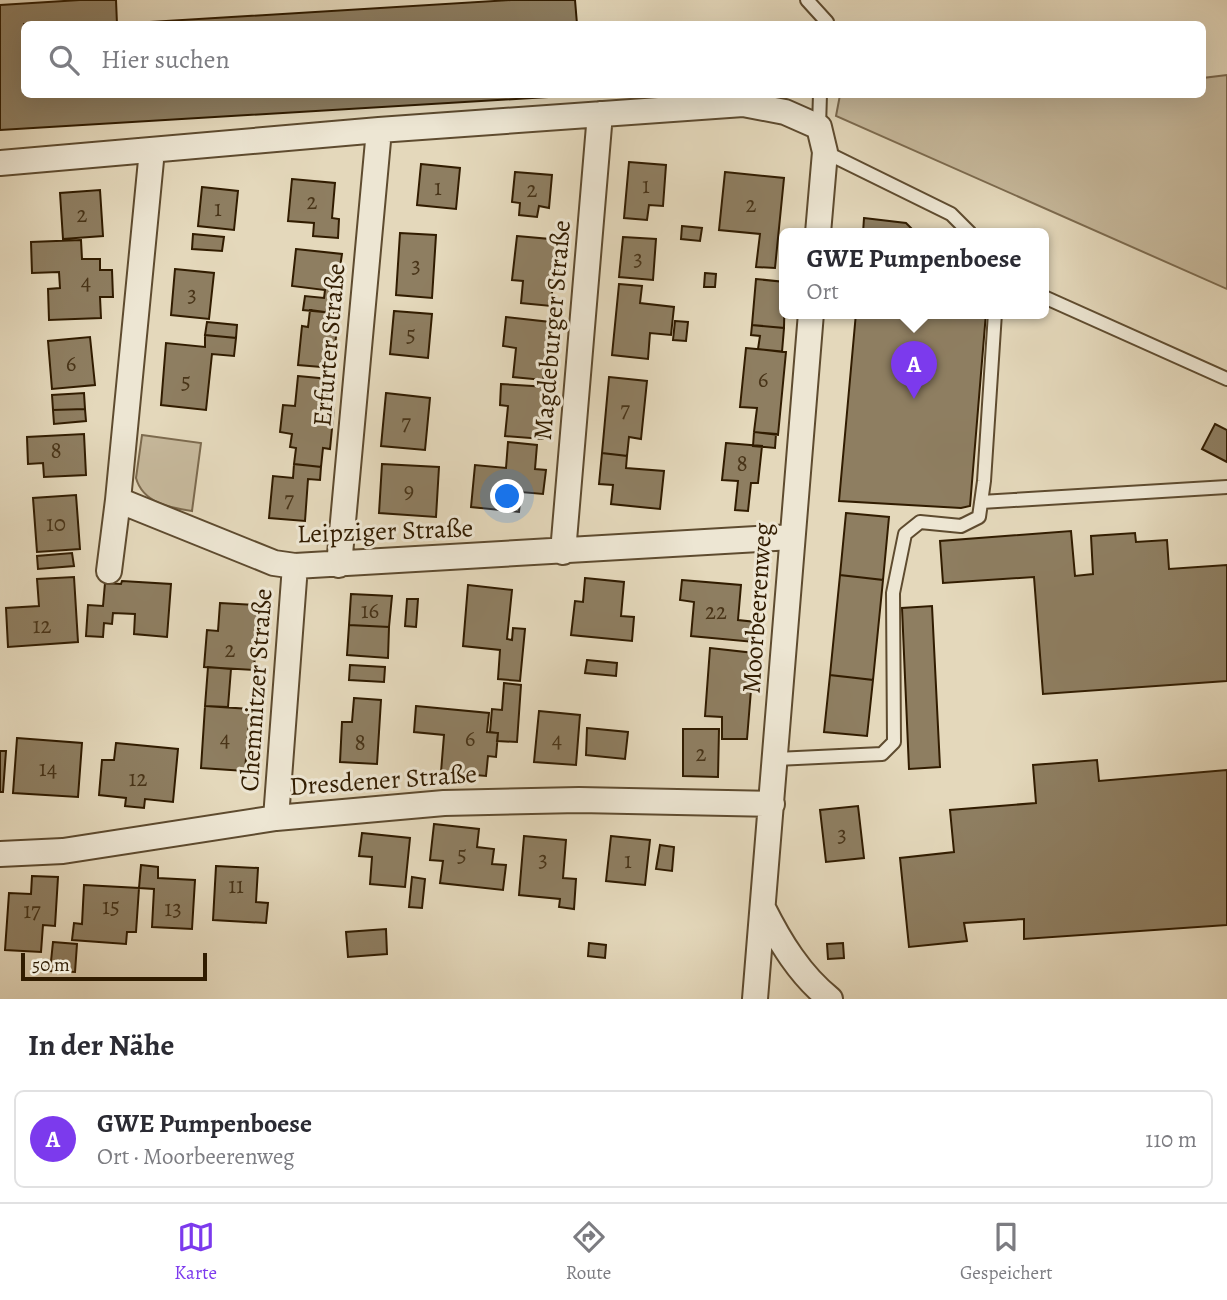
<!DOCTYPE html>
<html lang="de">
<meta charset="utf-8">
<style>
:root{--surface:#fff;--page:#f7f7f7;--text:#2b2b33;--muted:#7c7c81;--line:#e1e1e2;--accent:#7c3aed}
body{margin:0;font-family:Alegreya,serif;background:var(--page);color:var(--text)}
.scale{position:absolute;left:21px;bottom:18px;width:186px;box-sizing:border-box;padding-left:7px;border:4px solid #311c00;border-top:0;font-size:19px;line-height:24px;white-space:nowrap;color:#311c00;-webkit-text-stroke:5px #ede6d3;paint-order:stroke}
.you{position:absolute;left:508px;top:497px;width:24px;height:24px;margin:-18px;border:5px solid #fff;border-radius:50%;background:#1a73e8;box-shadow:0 0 0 10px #1a73e833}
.badge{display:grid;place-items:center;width:46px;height:46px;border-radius:50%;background:var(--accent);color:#fff;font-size:23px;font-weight:700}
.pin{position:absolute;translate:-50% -58px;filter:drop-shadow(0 2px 4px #0008)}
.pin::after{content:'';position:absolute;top:37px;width:24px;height:21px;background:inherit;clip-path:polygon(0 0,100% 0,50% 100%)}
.popup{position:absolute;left:779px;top:228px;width:270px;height:91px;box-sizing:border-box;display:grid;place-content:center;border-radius:10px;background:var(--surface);filter:drop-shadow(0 2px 5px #0005);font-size:23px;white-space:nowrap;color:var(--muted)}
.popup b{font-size:26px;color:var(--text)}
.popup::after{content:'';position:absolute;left:50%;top:100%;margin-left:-14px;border:14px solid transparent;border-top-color:var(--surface)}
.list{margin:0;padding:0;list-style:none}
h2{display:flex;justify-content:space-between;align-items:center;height:91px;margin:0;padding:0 28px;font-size:30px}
h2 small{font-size:23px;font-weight:400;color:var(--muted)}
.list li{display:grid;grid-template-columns:46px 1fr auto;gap:21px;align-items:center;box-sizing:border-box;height:98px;margin:0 14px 14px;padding:0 14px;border:2px solid var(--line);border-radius:10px}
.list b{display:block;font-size:26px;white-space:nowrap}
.list p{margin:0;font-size:23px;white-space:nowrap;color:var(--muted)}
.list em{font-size:23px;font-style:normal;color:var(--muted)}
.icon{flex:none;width:38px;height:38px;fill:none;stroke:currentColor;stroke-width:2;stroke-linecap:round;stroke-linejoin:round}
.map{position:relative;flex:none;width:1227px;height:999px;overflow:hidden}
.search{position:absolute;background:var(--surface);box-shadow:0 7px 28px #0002;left:21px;right:21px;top:21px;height:77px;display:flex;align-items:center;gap:18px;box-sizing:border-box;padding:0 24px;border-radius:10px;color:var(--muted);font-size:26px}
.sheet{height:203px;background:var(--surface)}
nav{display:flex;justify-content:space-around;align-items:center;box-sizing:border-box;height:98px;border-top:2px solid var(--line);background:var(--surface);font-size:19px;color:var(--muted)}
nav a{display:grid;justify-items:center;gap:4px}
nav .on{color:var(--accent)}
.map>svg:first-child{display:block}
</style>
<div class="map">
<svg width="1227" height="999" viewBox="0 0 1227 999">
<rect width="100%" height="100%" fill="#e4d8bb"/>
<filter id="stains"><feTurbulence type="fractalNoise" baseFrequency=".00286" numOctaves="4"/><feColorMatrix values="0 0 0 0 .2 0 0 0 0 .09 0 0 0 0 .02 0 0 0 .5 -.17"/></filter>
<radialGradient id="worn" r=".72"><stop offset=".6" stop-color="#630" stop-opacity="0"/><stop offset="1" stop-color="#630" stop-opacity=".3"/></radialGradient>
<!-- green -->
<path fill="#c6b89b" stroke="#7c6a4e" stroke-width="2" d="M1227,75v214l-391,-173 4,-21 362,-1 1,-16z
M142,435l59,8 -9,68c-22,-3 -49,-8 -56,-33z"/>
<!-- building -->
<path fill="#8e7e61" stroke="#311c00" stroke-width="2" d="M80,0h36l1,24 394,-24h64l2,24h-553v70l557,1 -581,35v-125z
M629,162l37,3 -3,41 -14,-1 -2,15 -23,-2z
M421,164l39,4 -4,41 -39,-4z
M515,172l37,3 -3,33 -10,-2 -2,11 -18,-2 1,-12 -8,-1z
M725,172l59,6 -9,90 -19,-1 4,-33 -41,-4z
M292,179l43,4 -3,35 7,1 -1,19 -25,-2 1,-13 -26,-2z
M202,187l36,4 -4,39 -36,-4z
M100,190l3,46 -40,3 -3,-46z
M864,218l42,5 10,10h-53z
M682,226l20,2 -2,13 -19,-2z
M400,233l36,2 -4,63 -36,-3z
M193,234l31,3 -2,14 -30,-2z
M517,236l44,4 -4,41 -4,-1 -2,26 -30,-3 2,-22 -11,-1z
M623,237l33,2 -3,41 -34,-3z
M81,240l1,19h18v11h12l1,27h-13l1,21 -52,2 -1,-31 12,-1 -1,-16 -27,1 -1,-31z
M296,249l46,5 -9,59 -30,-3 2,-14 19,2 1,-8 -33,-4z
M175,269l39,4 -5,46 -38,-4z
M705,273l11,1 -1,13h-11z
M756,279l29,3 -1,46 -32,-3z
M619,284l23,2 -2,17 34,4 -3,28 -21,-2 -2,26 -36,-4z
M310,310l23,3 -1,12 5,1 -4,42 -35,-3 4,-39 6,1z
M394,311l38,3 -4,44 -38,-4z
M856,313h130l-16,193 -9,2 -122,-7z
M506,317l44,5 -7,58 -30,-3 3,-29 -13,-2z
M675,321l13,1 -2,19 -13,-1z
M207,322l30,3 -1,13 -31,-3z
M752,325l32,3 -2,24 -24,-3 2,-13 -9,-1z
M205,335l31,3 -2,18 -22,-2 -6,56 -45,-5 5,-62 39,4z
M90,337l5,48 -43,4 -4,-48z
M746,348l40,4 -8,83 -24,-3 3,-24 -17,-1z
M298,376l31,3 -3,28 8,1 -4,41 -7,-1 -2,19 -27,-3 2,-16 -6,-1 2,-13 -12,-2 3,-27 12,1z
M609,377l38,4 -6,58 -12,-2 -2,19 -25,-3z
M501,384l47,3 -5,52 -38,-3 3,-30 -8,-1z
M84,393l1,16 -32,1 -1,-15z
M386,393l44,5 -5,52 -44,-4z
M85,409l1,12 -32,3 -1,-14z
M1215,424l12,6v32l-25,-13z
M754,432l22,2 -1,14 -22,-2z
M84,434l2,41 -42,2 -1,-14 -15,1 -1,-27z
M508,442l29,3 -2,24 11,1 -3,24 -22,-2 -2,20 -48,-5 4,-42 31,3z
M726,443l36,3 -4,37h-7l-3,28 -13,-1 3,-29 -16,-1z
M602,453l25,3 -1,12 38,3 -4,38 -49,-5 2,-19 -14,-1z
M294,464l27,3 -1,13 -12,-1 -3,42 -36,-3 4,-42 20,2z
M382,464l57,3 -3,50 -57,-4z
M76,495l4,54 -43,3 -4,-54z
M846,513l43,4 -6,63 -43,-5z
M1071,531l4,45 18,-2 -2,-38 44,-3 1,9 31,-2 2,29 58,-4v116l-184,13 -9,-117 -91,6 -3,-42z
M72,553l2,13 -36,3 -1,-13z
M840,575l43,5 -10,100 -43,-5z
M74,577l4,65 -70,5 -2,-39 33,-2 -2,-27z
M585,578l39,4 -3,34 13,1 -2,24 -61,-6 4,-34 8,1z
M682,580l59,5 -3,35 18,2 -2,20 -63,-6 3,-34 -14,-2z
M122,581l49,3 -4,53 -33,-3 1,-20 -22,-1 -1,11 -8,-1 -1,14 -17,-1 2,-31 15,1 2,-23 16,1z
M468,585l44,5 -5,49 5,1 1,-12 12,1 -5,52 -22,-2 2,-29 -37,-4z
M351,594l41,2 -3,31 -40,-2z
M407,599h11l-2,28 -11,-1z
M220,603l38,2 -4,65 -50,-3 3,-37 11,1z
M932,606l8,161 -31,2 -7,-161z
M349,625l40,2 -1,31 -41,-3z
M710,648l44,5 -7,86h-25v-22l-17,-1z
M587,660l30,3 -1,13 -31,-3z
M350,665l35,2 -1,15 -35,-2z
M208,667l23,2 -3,38 -23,-1z
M830,675l43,5 -6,56 -43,-4z
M504,683l17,2 -4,57 -20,-1 1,-8 -8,-1 2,-23 10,1z
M354,698l27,2 -4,64 -37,-2 2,-40h10z
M205,706l45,3 -5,62 -44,-3z
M416,706l73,7 -2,19 11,1 -2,24 -8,-1 -2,20 -45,-4 3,-37 -30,-3z
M539,711l41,4 -4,50 -42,-3z
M587,728l41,4 -3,27 -39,-4z
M683,729h36l-1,48 -35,-1z
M17,738l65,5 -4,54 -65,-4z
M116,743l62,6 -5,53 -28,-3 -1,9 -19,-2 1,-8 -27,-3 3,-35h12z
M0,751h6l-3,41h-3z
M1097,760l2,21 128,-11v155l-203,14v-20l-60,4 3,18 -58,6 -9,-89 54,-6 -4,-42 86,-7 -3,-38z
M858,806l6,52 -38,4 -6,-52z
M434,824l45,5 -2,18 17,2 -2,15 14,1 -3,25 -63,-7 3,-22 -13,-1z
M362,833l48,5 -5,49 -35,-3 2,-27 -13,-1z
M524,836l42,4 -3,38 13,1 -2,30 -15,-2 1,-8 -41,-4z
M611,836l39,4 -5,45 -39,-4z
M660,845l14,2 -2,24 -16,-2z
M141,865l17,2v11l37,2 -3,49 -40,-2 2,-38 -15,-1z
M216,866l42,2 -2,34 12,1 -2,20 -53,-3z
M32,876l26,1 -3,49 -12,-1 -2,27 -36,-2 4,-57 22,1z
M412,877l13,2 -3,29 -13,-1z
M84,885l55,3 -3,44h-9l-1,12 -54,-4 2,-17 8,1z
M386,929l1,25 -39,3 -2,-25z
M53,942l24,2 -2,28 -25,-1z
M589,943l17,2 -1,13 -17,-2z
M843,943l1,15 -16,1 -1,-15z"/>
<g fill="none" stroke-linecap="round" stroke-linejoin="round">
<!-- lane casing -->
<g stroke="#5e4b2f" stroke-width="16">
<path id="lane" d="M807,0l20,22 -1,2
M819,127l1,-33
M825,152l126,62 19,19
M1044,297l183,82
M981,502l246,-15
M776,759l106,-5 12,-12 -1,-149 12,-59 15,-12 41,4 18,-9 5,-36 11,-168"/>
</g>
<!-- street casing -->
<g stroke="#5e4b2f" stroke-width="28">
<path id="street" d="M152,150l-34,350 156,63 21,3 497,-29
M0,163l379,-33 364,-26 42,8 34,15 6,25 -7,81
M563,552l37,-438
M339,565l40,-435
M109,571l9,-71
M276,818l19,-252
M0,854l63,-3 213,-33 168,-15 135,-3 193,4
M763,908c17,34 37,67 67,91
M755,999l56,-686"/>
</g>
<!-- lane -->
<use href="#lane" stroke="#ede6d3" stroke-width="12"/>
<!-- street -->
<use href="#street" stroke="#ede6d3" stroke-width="24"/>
</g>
<g text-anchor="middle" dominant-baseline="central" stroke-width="6" stroke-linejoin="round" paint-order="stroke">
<!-- number labels -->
<g font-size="23" fill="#483418">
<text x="646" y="185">1</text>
<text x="438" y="187">1</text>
<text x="532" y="189">2</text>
<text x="312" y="201">2</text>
<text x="751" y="204">2</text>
<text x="218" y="208">1</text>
<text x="82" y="214">2</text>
<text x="638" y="258">3</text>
<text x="416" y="265">3</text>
<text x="86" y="281">4</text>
<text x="192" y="294">3</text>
<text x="411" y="334">5</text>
<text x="71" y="363">6</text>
<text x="763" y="379">6</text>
<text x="186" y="381">5</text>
<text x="625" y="409">7</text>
<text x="406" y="422">7</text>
<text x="56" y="450">8</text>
<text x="742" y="463">8</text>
<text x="409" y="490">9</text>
<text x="289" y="499">7</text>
<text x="56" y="523">10</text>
<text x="370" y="610">16</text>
<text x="716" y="611">22</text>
<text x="42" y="625">12</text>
<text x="230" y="649">2</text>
<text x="225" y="738">4</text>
<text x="470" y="738">6</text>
<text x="557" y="739">4</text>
<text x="360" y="742">8</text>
<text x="701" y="753">2</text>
<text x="48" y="768">14</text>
<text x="138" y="778">12</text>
<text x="842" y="834">3</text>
<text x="462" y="854">5</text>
<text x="543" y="859">3</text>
<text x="628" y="860">1</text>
<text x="236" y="885">11</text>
<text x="111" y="906">15</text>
<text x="173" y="908">13</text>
<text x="32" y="910">17</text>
</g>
<!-- street labels -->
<g font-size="26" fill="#311c00" stroke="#ede6d3">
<text transform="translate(552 330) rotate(-85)">Magdeburger Straße</text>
<text transform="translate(329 345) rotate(-85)">Erfurter Straße</text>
<text transform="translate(385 531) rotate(-2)">Leipziger Straße</text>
<text transform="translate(757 608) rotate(-86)">Moorbeerenweg</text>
<text transform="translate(256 690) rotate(-86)">Chemnitzer Straße</text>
<text transform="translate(383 780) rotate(-4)">Dresdener Straße</text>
</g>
</g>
<rect width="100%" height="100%" filter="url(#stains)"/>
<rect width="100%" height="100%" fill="url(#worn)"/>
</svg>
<div class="scale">50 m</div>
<div class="you"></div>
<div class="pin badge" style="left:914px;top:399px">A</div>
<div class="popup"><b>GWE Pumpenboese</b>Ort</div>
<div class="search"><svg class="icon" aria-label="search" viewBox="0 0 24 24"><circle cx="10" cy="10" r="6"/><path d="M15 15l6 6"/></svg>Hier suchen</div>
</div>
<section class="sheet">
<h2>In der Nähe<small></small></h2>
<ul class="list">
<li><span class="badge">A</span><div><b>GWE Pumpenboese</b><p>Ort · Moorbeerenweg</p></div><em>110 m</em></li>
</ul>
</section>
<nav>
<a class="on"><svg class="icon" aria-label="map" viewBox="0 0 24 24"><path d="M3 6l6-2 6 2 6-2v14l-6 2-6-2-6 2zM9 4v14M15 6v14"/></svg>Karte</a>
<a><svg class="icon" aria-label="directions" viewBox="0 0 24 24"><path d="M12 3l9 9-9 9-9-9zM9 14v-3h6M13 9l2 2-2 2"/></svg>Route</a>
<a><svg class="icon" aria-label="saved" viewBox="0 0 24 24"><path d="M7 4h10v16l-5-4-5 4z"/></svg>Gespeichert</a>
</nav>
